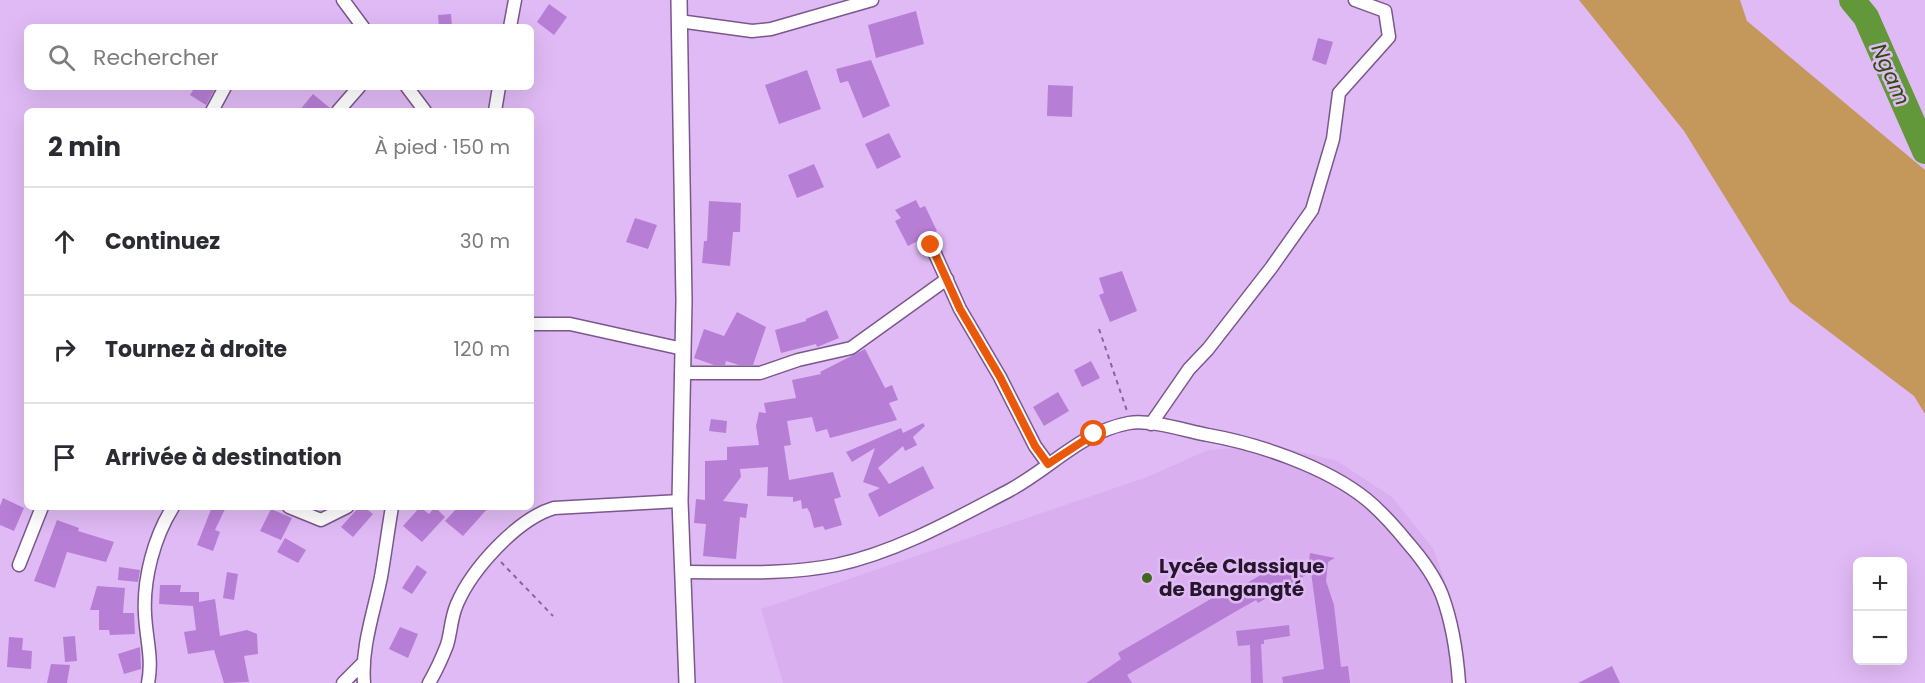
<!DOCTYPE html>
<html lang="fr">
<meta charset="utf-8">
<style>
:root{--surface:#fff;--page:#f2f2f3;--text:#2b2b33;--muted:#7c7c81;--line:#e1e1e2}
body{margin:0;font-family:Poppins,sans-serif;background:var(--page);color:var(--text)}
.controls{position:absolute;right:18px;bottom:18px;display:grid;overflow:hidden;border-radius:9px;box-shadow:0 6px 24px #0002}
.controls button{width:54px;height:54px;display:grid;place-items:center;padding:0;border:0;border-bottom:2px solid var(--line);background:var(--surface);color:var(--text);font:30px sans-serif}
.stop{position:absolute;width:18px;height:18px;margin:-14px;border:4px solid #ea580c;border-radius:50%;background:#fff}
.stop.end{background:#ea580c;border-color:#fff;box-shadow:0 2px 6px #0008}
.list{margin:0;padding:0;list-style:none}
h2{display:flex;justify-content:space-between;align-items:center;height:78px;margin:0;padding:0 24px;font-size:26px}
h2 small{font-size:20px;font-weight:400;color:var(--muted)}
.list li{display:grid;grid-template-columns:39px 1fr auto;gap:18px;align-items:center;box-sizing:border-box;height:108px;padding:0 24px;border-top:2px solid var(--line)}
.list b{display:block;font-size:22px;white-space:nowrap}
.list em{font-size:20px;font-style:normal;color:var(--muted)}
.icon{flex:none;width:33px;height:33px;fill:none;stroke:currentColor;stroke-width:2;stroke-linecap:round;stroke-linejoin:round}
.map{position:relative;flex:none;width:1925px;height:683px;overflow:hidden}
.search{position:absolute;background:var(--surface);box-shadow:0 6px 24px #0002;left:24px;top:24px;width:510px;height:66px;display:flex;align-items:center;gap:15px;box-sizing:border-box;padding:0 21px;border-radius:9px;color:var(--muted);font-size:22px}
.panel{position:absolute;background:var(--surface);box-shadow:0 6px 24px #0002;left:24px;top:108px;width:510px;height:402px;border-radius:9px}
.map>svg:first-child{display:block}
</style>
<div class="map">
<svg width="1925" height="683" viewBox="0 0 1925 683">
<rect width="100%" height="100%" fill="#e0baf5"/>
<!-- built -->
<path fill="#daaff0" d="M1273,445l64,16 55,36 41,51 22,62 1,66 -3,7h-670l-22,-74 386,-132 61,-27z"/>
<!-- green -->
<path fill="#c4975a" d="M1579,0h161l7,21 178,149v244l-11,-18 -124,-94 -106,-171z"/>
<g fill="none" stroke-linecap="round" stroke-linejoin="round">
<!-- river -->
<path stroke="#63983a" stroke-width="26" d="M1852,0l14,17 59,134"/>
</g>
<!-- building -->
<path fill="#b77ed5" d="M549,4l18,13 -13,18 -17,-13z
M916,11l8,33 -48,14 -8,-33z
M451,14l1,13h-13l-1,-12z
M1318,38l15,4 -7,23 -14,-5z
M871,60l19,46 -27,12 -15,-37 -8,2 -4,-14z
M807,70l14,39 -42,15 -14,-39z
M1048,85l25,1 -1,31 -25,-1z
M195,87h21l-10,18 -16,-10z
M313,94l17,14v3h-31z
M889,133l12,24 -24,12 -12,-25z
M814,164l10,23 -27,11 -9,-23z
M916,200l4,8 5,-2 12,25 -29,15 -13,-25 6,-3 -6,-8z
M709,201l32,2 -1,29h-7l-3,34 -28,-3 2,-22h3z
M635,218l22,7 -9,24 -22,-7z
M1122,271l15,40 -27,11 -11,-27 5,-2 -5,-15z
M827,310l12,28 -22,9 -1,-3 -35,9 -6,-23 31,-9v-2z
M737,312l29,15 -13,38h-14l-13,-4 -1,4h-11l-20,-7 10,-29 20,7z
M865,349l20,39 7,-3 6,15 -9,3 8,17 -67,18 -3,-9 -11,3 -4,-15 -25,4 4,24 -7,1 5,34 44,-8 8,25 -7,2 8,26 -17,5 -2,-4 -9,2 -4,-15 -3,-5 -5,1 -1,-9 -8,2v-5l-26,-1 1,-29 -28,2 1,8 -18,24 25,3 -2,14 -6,-1 -4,42 -33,-3 3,-32 -12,-1 2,-24 9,1v-39l22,-1v-13l32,-2 -3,-19 3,-14 7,1 -2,-10 32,-5 -4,-18 29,-6 -1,-2z
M1091,361l9,17 -18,9 -8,-17z
M1058,392l11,19 -25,15 -11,-19z
M711,419l16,2 -1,12 -17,-2z
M923,423l2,3 -12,11 4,8 -12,6 -2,-5 -25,22 11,16 34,-18 11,22 -55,29 -11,-23 12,-6 -17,-6 12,-34 -23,14 -6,-10 55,-24 2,5z
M3,498l21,10 -10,23 -14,-6v-19z
M212,507h14l-11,23 5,2 -7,19 -16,-6z
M359,507h5l9,7 -20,23 -12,-10z
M420,507l9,7 6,-7 10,10 -23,25 -19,-16z
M458,507h31l-26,29 -18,-15z
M271,509l21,9 -11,22 -21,-9z
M57,520l22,8 -1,3 36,11 -8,20 -39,-10 -12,36 -21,-7z
M285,538l21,12 -8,13 -21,-11z
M1310,553l25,5 -7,4 -2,19 8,24 7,62 7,-1 2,17h-67l-1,-6 42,-8 -13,-97 -53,31 -2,-3 -16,9 -113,66 5,8h-46l35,-24 -3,-6 103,-60 21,-11 2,3 38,-23 27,-1z
M417,565l10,7 -15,22 -10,-6z
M119,567l21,3 -2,12 -20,-2z
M227,572l11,2 -4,26 -11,-2z
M160,585h21l-1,7h19v10l16,-3 5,37 27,-6 10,4 1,20 -14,2 5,26 -25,1 -10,-33 -26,4 -4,-22 12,-2 -3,-24 -34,-2z
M97,586l28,2 -2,25h11l1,21 -25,1 -1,-5h-10v-20h-9z
M1289,625l1,11 -26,4v4h-3l2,39h-12l-1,-38 -12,1 -2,-15z
M400,627l18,7 -10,24 -19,-9z
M75,636l2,25 -12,1 -2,-25z
M9,637l14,1 -1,12 10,1 -1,18 -24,-2z
M140,647l1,22 -17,5 -6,-20z
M51,664l19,1 -3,18h-20z
M1612,666l8,17h-42z"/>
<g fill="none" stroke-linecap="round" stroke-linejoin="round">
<!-- minor casing -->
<g stroke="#7a578c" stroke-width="15">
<path id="minor" d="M343,0l20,27
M679,21l73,10 19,-2 101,-29
M510,27l5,-27
M407,87l18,24
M212,111l13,-24
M338,111l21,-24
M495,111l4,-24
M931,245l29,64 40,68 35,69 13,18
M531,324h39l113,25
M683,373h77l38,-13 53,-12 96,-69
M1151,424l38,-55 19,-20 63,-81 41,-58 21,-71 6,-46 50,-56 -4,-26 -30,-11
M289,507l32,13 26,-13
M19,565l23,-58
M684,572c50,0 102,3 152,-7 61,-13 119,-46 174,-75 41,-22 71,-58 119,-67 20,-4 58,8 79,12 51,9 118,32 158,64 16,13 29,28 42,44 14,16 26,32 34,52 10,27 15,59 17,88
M148,683c5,-24 -2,-45 -3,-69 -2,-35 9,-77 28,-107
M343,683l19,-19
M364,683c-3,-36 10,-71 17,-106 4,-23 7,-47 11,-70
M429,683c7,-12 13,-25 18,-38 4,-13 4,-28 10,-41 15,-35 60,-85 97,-96l126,-7"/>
</g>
<!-- tertiary casing -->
<g stroke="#7a578c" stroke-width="18">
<path id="tertiary" d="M679,0l5,301 -4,200 7,182"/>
</g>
<!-- path -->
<path stroke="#846992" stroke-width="2" stroke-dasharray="4.5 4.5" stroke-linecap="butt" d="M1099,329l28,82
M501,562l52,54"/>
<!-- minor -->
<use href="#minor" stroke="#fff" stroke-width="12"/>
<!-- tertiary -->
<use href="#tertiary" stroke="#fff" stroke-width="15"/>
</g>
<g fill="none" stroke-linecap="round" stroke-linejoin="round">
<!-- route -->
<path stroke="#ea580c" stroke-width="8" d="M931,245l29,64 40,68 35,69 13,18 46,-30"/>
</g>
<!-- markers -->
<circle fill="#406620" stroke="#e0baf5" stroke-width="2" cx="1147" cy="578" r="6"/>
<g text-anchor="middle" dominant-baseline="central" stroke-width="5" stroke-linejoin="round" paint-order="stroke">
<!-- poi labels -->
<g font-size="20" font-weight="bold" fill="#25162c" stroke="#e0baf5" text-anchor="start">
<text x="1159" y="566">Lycée Classique<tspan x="1159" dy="23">de Bangangté</tspan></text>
</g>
<!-- water labels -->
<g font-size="21" font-style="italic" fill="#2b4e0a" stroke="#e0baf5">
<text transform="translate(1891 74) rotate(66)">Ngam</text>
</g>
</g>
</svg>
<div class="controls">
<button>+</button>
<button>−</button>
</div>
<div class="stop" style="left:1094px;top:434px"></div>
<div class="stop end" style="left:931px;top:245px"></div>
<div class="search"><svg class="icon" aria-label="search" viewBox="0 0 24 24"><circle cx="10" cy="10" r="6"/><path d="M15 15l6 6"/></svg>Rechercher</div>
<section class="panel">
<h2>2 min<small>À pied · 150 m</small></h2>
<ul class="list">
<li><svg class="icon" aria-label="ahead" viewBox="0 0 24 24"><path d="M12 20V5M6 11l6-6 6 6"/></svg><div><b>Continuez</b></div><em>30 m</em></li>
<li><svg class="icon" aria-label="right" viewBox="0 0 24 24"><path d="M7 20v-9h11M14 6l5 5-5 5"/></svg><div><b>Tournez à droite</b></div><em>120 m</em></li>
<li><svg class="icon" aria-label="arrive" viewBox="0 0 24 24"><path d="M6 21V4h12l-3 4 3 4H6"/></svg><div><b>Arrivée à destination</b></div></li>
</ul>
</section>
</div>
